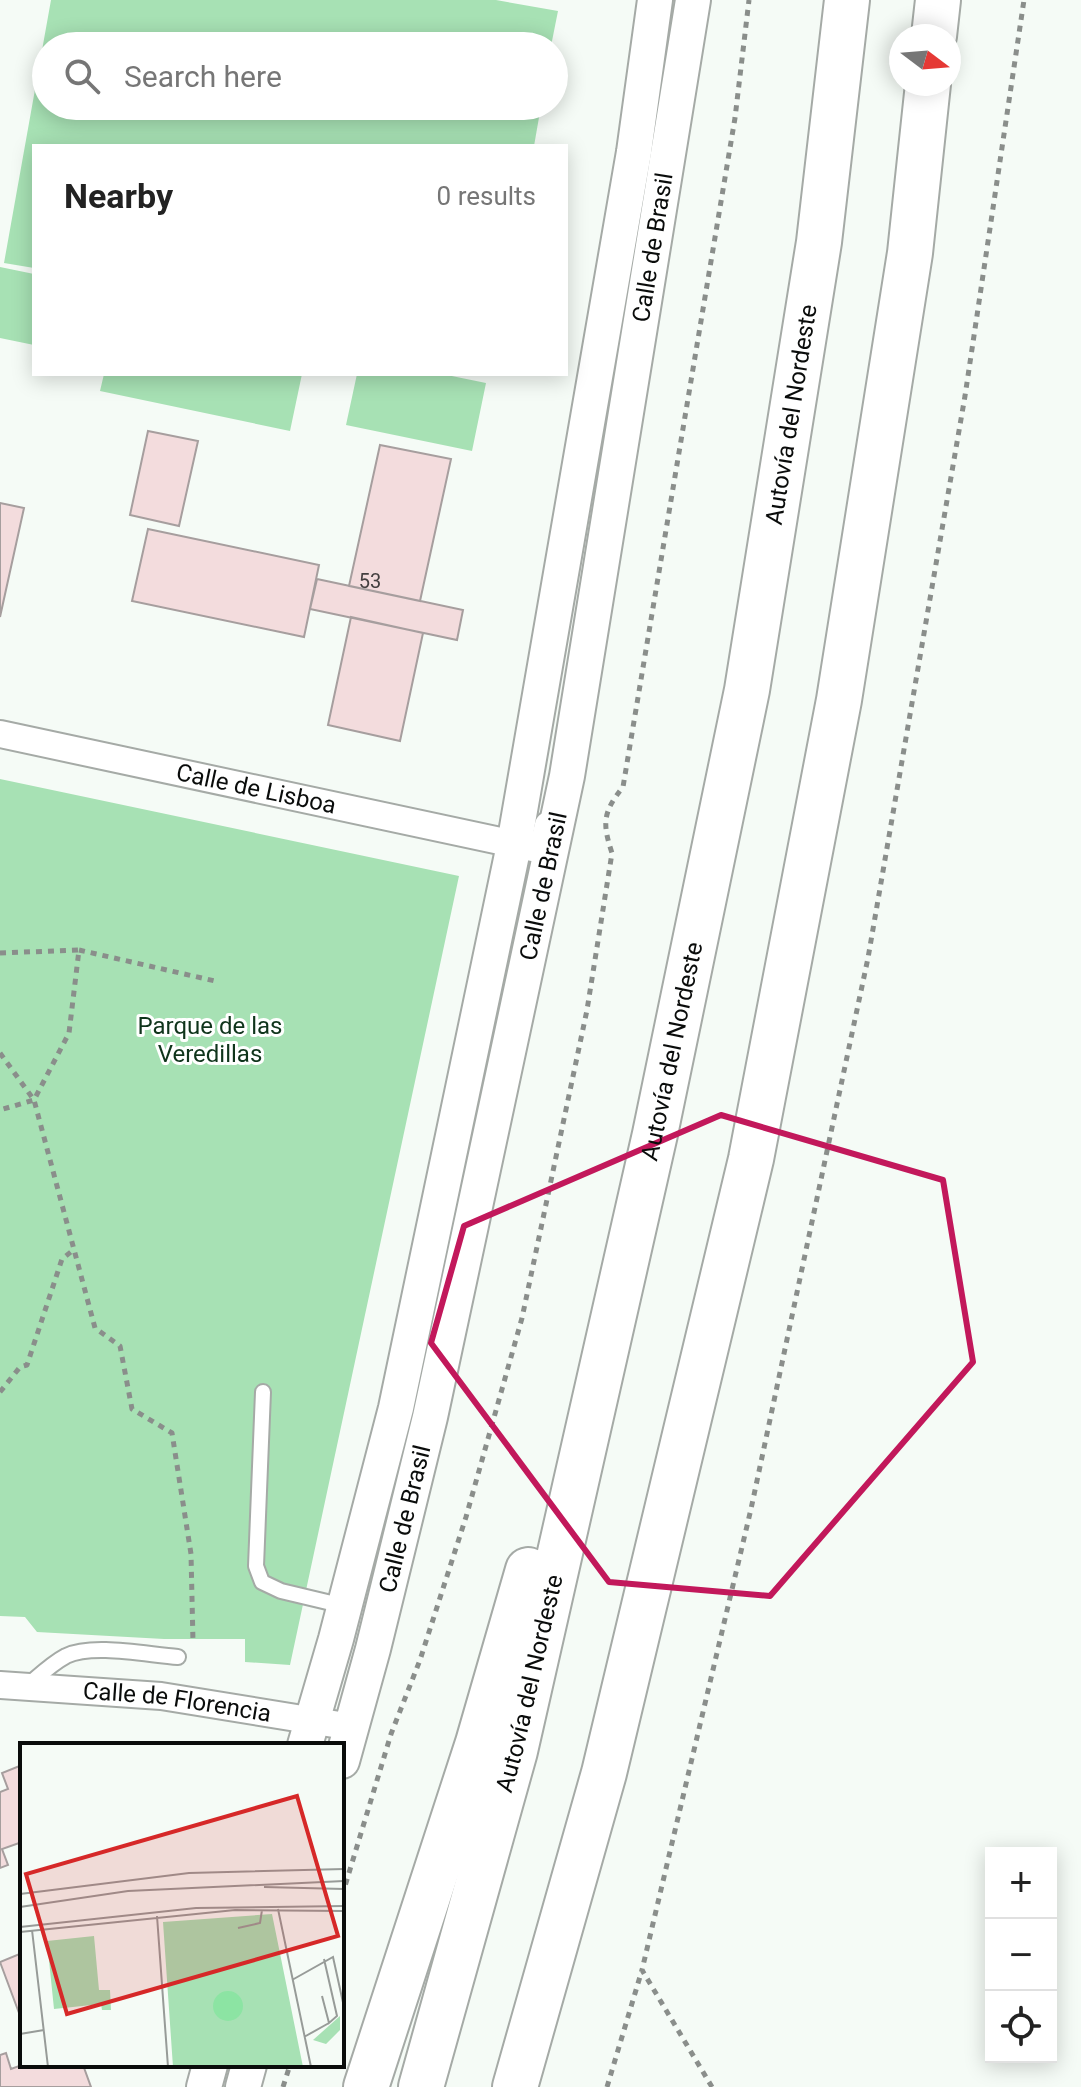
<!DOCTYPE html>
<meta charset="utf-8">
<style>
:root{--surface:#fff;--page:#f6f6f6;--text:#222;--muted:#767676;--line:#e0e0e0}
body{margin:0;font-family:Roboto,sans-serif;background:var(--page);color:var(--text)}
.controls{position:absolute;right:24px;bottom:24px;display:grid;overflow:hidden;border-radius:0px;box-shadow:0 4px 20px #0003}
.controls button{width:72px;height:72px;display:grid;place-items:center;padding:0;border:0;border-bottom:2px solid var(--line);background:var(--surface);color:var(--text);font:40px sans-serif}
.compass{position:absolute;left:889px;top:24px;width:72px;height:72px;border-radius:50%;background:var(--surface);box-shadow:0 4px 20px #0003;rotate:106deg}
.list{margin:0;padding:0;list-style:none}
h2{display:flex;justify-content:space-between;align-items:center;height:104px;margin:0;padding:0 32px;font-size:34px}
h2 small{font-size:26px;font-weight:400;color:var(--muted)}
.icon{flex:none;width:44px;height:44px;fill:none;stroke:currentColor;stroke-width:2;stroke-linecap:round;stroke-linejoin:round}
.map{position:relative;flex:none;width:1081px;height:2087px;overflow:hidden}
.search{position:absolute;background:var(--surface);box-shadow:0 4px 20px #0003;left:32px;top:32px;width:536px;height:88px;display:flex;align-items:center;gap:20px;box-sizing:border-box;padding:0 28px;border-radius:44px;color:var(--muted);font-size:30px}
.panel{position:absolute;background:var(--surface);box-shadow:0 4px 20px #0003;left:32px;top:144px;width:536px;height:232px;border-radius:0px}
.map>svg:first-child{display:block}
</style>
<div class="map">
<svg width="1081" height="2087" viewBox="0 0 1081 2087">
<rect width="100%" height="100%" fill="#f5fbf6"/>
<!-- green -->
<path fill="#a7e1b4" d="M51,0h445l62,11 -7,35h-505v60h495l-7,40h-500v122l-30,-5z
M0,267l34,7v71l-34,-7z
M104,374h198l-12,57 -190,-40z
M357,374h85l44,9 -14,68 -126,-26z
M0,779l459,97 -169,789 -45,-3v-23h-81l-127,-7 -12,-15 -25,-1z"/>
<!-- building -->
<path fill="#f3dcdd" stroke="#a69e9e" stroke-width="2" d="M148,431l50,10 -19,85 -49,-11z
M380,445l71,14 -31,142 -71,-15z
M0,503l24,5 -24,109z
M148,529l171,36 -15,72 -172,-36z
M317,579l146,31 -6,30 -147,-31z
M351,617l72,16 -23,108 -72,-16z
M22,1765v77l-20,7 6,16 -8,3v-76l8,-3 -6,-16z
M22,1953v68l-22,-59z
M6,2053l5,16 11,-4h61l8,22h-91v-32z"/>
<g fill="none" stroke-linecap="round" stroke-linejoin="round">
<!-- service casing -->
<g stroke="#a5aaa6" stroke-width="18">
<path id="service" d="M263,1392l-7,174 6,16 19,9 63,15
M26,1687c13,-11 25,-23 40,-31 27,-13 82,-1 112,1"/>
</g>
<!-- minor casing -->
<g stroke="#a5aaa6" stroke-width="30">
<g id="minor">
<path id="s1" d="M0,734l542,116 6,-25"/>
<path id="s2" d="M0,1685l161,11 191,31"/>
</g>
</g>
<!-- tertiary casing -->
<g stroke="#a5aaa6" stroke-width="38">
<g id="tertiary">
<path d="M305,1745l31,-106 60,-231 118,-563 120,-693 21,-152"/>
<path id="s3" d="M342,1761l31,-112 57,-232 137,-641 126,-776"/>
<path d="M204,2087l6,-22"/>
<path d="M243,2087l6,-22"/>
</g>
</g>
<!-- motorway casing -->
<g stroke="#a5aaa6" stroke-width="48">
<g id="motorway">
<path d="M934,36l4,-36"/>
<path d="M366,2087l112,-344 50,-173"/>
<path id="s4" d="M421,2087l94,-336 140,-617 92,-444 72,-448 28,-242"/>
<path d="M515,2087l89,-314 147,-614 88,-459 71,-447 18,-169"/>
</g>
</g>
<!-- path -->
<path stroke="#8a8e8b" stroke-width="5" stroke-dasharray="6 6" stroke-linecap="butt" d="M79,950l136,31
M0,953l79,-3 -10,83 -35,67 -34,10
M0,1053l34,47 61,228 25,18 12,63 40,24 19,121 2,88
M0,1392l20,-25 7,-2 35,-106 10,-8
M342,1896l49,-162 29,-74 46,-143 56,-199 65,-308 25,-157c-10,-30 -9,-41 11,-66l112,-669 14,-118
M283,2087l7,-22
M607,2087l35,-117
M712,2087l-70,-117 109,-461 117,-551 97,-562 59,-396"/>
<!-- service -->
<use href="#service" stroke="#fff" stroke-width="14"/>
<!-- minor -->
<use href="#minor" stroke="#fff" stroke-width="26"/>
<!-- tertiary -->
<use href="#tertiary" stroke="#fff" stroke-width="34"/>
<!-- motorway -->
<use href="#motorway" stroke="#fff" stroke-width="44"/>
</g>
<!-- marked area -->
<path fill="none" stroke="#c2185b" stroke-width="6" stroke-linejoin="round" d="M721,1115l222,65 30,182 -203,234 -161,-14 -178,-239 33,-117z"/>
<g text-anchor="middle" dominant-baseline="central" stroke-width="6" stroke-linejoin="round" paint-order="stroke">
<!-- number labels -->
<g font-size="20" fill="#444040">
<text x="370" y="581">53</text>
</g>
<!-- street labels -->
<g font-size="24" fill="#0a0c0b" stroke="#fff">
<text stroke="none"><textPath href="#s3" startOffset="1546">Calle de Brasil</textPath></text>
<text stroke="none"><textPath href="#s4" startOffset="1714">Autovía del Nordeste</textPath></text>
<text stroke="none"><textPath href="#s1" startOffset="262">Calle de Lisboa</textPath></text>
<text stroke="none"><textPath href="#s3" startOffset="898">Calle de Brasil</textPath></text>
<text stroke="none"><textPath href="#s4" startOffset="1066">Autovía del Nordeste</textPath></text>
<text stroke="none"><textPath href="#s3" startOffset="250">Calle de Brasil</textPath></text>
<text stroke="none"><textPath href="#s4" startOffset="418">Autovía del Nordeste</textPath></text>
<text stroke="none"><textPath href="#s2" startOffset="178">Calle de Florencia</textPath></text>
</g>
<!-- park labels -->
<g font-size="24" fill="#0f341b" stroke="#fff">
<text x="210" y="1026">Parque de las<tspan x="210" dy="28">Veredillas</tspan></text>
</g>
</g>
<!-- overview -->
<g transform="translate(20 1743)">
<rect width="324" height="324" fill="#f5fbf6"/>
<path d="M252,171l31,153h-130l-10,-145zM74,193l5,54h11l1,20h-9l-1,-6 -47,5 -7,-68zM320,273v14l-14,14 -13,-4z" fill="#a7e1b4"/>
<path d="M193 263a15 15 0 1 1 30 0a15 15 0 1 1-30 0Z" fill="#8ce4a3"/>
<path fill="none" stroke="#979b98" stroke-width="2" d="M244,144l80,2M0,151l169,-21 155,-4M0,164l108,-16 216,-10M258,166l33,158M137,173l11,151M0,184l176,-19 148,-2M218,185l22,-5 2,-13M12,187l16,137M0,189l215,-22 109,1M272,237l41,-23 11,50M302,253l7,27 8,-7 -13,-57M0,291l24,-4M284,294l25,-14"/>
<path fill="#d62828" fill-opacity="0.15" stroke="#d62828" stroke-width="4" d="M277,53l41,140 -271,78 -41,-140z"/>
<rect width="324" height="324" fill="none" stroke="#0a0c0b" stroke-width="4"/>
</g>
</svg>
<div class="controls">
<button>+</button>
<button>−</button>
<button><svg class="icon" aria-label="locate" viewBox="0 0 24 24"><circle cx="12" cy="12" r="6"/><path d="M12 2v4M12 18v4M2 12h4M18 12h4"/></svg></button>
</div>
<svg class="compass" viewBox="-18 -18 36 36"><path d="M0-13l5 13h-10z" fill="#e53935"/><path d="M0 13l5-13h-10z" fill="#767676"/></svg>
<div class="search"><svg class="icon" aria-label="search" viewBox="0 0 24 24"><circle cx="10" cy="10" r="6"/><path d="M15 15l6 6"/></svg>Search here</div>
<section class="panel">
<h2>Nearby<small>0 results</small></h2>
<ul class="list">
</ul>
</section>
</div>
